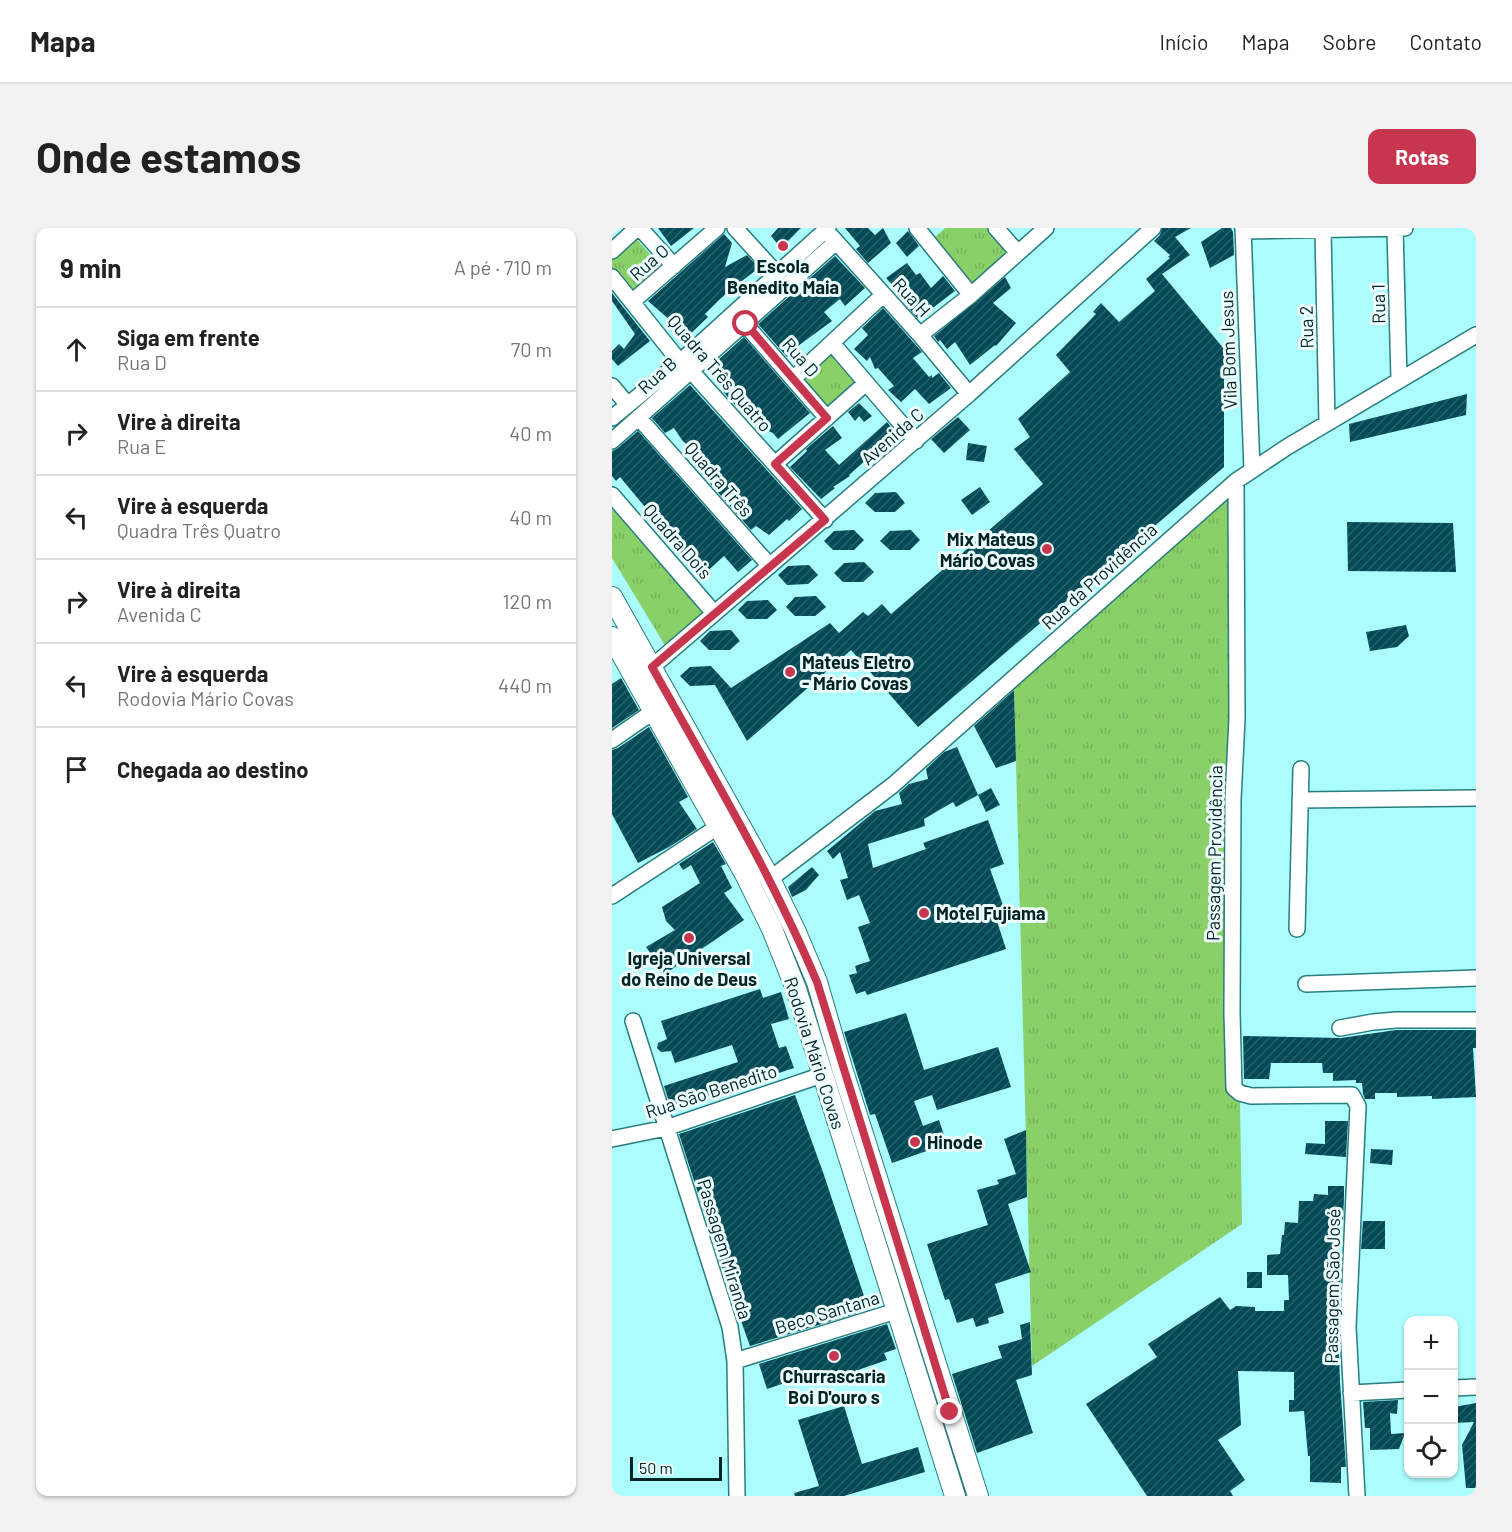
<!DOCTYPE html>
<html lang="pt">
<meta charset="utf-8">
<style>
:root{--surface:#fff;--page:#f2f2f2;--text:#222;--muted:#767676;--line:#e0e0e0;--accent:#c7364e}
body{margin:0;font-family:Barlow,sans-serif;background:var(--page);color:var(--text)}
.controls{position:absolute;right:18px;bottom:18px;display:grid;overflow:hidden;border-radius:12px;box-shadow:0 2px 4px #0004}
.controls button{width:54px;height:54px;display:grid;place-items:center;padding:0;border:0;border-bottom:2px solid var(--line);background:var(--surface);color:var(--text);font:30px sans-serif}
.scale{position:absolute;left:18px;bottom:15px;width:92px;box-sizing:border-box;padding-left:6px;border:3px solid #002324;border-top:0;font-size:16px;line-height:21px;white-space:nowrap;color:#002324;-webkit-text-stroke:4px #edfcfc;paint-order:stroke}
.stop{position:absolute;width:18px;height:18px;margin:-14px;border:4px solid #c7364e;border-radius:50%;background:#fff}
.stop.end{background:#c7364e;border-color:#fff;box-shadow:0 2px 6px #0008}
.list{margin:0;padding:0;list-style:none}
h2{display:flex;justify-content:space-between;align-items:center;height:78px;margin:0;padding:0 24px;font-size:26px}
h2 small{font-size:20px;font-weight:400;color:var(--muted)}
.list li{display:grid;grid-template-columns:39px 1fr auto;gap:18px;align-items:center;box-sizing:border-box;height:84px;padding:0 24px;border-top:2px solid var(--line)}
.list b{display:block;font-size:22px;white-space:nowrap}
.list p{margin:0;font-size:20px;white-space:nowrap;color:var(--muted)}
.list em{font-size:20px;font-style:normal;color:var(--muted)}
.icon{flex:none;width:33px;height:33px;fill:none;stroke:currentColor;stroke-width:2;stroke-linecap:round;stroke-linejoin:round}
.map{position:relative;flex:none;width:864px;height:1268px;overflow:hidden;border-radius:12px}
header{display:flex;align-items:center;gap:36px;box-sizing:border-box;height:84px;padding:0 30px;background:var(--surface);border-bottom:2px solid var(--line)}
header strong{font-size:28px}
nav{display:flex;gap:33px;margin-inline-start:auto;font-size:21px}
.intro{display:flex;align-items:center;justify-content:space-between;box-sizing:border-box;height:144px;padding:0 36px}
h1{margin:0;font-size:42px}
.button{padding:15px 27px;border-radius:12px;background:var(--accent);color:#fff;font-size:21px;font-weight:700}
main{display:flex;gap:36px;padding:0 36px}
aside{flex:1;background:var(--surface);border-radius:12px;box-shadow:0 2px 4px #0004}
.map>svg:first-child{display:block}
</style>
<header>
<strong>Mapa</strong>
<nav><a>Início</a><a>Mapa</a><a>Sobre</a><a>Contato</a></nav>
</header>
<div class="intro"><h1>Onde estamos</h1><a class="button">Rotas</a></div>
<main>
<aside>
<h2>9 min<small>A pé · 710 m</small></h2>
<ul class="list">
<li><svg class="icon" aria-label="ahead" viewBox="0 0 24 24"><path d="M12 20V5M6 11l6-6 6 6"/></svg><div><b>Siga em frente</b><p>Rua D</p></div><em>70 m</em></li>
<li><svg class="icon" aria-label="right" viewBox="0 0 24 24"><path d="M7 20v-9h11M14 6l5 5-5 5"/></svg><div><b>Vire à direita</b><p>Rua E</p></div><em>40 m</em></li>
<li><svg class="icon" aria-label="left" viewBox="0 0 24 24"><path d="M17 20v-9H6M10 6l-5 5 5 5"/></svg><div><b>Vire à esquerda</b><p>Quadra Três Quatro</p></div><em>40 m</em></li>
<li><svg class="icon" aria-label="right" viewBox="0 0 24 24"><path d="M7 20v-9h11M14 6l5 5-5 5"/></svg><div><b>Vire à direita</b><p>Avenida C</p></div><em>120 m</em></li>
<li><svg class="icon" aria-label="left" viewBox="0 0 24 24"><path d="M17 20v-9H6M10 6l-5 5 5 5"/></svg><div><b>Vire à esquerda</b><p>Rodovia Mário Covas</p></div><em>440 m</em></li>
<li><svg class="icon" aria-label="arrive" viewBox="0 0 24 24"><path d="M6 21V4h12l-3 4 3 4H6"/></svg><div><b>Chegada ao destino</b></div></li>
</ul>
</aside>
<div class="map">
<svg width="864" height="1268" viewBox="0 0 864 1268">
<defs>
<pattern id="grass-tufts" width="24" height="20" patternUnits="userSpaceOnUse" patternTransform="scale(1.5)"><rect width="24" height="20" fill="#8ad068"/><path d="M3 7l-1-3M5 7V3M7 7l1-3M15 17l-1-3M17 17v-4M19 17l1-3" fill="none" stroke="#75b25a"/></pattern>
<pattern id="building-hatch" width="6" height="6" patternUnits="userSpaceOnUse" patternTransform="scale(1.5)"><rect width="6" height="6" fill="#054a57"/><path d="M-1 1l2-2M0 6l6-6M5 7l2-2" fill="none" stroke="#28616b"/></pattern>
</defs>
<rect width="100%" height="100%" fill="#abfcfd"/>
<!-- grass -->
<path fill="url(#grass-tufts)" d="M333,0h48l19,21 -42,36 -37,-46z
M22,8l26,30 -30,26 -18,-21v-16z
M216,113l36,40 -40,36 -36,-41z
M0,268l97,113 -43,38 -54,-89z
M618,268l12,728 -210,142 -18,-680z"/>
<!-- building -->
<path fill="url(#building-hatch)" d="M46,0h36l-23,18z
M166,0h23l-20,20 -10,-12z
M233,0h23l7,7 8,-7 8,15 -23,20 -12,-14 4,-3z
M550,0h29l-16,9 15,18 -28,19 62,75v118l-306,260 -67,-77 -104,91 -32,-56 -25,1 -10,-10 10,-9 21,-1 20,22 99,-65 9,10 24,-21 5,4 14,-12 9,10 152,-130 -29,-35 16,-12 -12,-18 52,-47 -14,-17 40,-41 -3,-2 8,-9 18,19 36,-31 -9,-12 24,-21 -2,-1 2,-2 -16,-14 6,-6z
M610,0h9l2,4 1,23 -24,13 -9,-26z
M296,3l11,15 -12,11 -11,-14z
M112,6l8,9 -7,24 22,-12 12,13 -24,18 -16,14 -14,14 3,3 -25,24 -16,-17 4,-3 -23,-20z
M223,28l30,32 -20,18 -5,-7 -16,13 8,9 -34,25 -11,11 -29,-33z
M295,35l9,12 4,-2 11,15 12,-12 12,15 -37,28 -23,-27 2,-2 -11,-12z
M393,49l6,11 -18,15 23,20 -20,23 -1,-1 -25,20 -15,-23 -8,7 -7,-9 -2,2 -4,-6z
M0,65l38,48 -32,25 -6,-7v-8l7,-7 5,5 11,-15 -23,-33z
M271,80l39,44 -9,6 16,19 3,-2v3l7,-5 12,15 -22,16 -14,-15 -14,13 -13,-12 6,-4 -16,-18 -3,1 -5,-12 -3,4 -13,-12 14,-14 -6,-7z
M132,109l66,76 -32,26 -5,-6 -21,-9 -26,-29 -5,-6 3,-2 -16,-18z
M78,157l112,124 -13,12 -2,-2 -18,16 -13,-9 -5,4 -58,-66 7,-6 -18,-18 -8,-12 -9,5 -13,-15z
M855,166l-1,21 -116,27 -1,-18z
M247,175l13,13 -8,6 -5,-6 -4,5 -7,-9z
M346,189l12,13 -26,23 -13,-14z
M275,194l11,14 -13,10 -1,-2 -35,31 1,1 -17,11 2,1 -14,11 -31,-32 17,-16 -1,-2 27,-23 9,12 -17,12 14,15z
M26,203l114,129 -14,12 -14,-16 -22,20 -12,-12 3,-1 -15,-13 2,-2 -16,-18 -2,1 -9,-10 2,-2 -35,-42 -4,4 -4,-5v-25l6,-3z
M356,215l19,3 -3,16 -18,-2z
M368,259l10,15 -18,13 -11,-15z
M284,264l9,11 -10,9h-20l-10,-9 10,-10z
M735,294l106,1 3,49 -108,-1z
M242,302l10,10 -10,10h-21l-9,-9 10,-10z
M299,302l9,10 -10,10h-20l-10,-9 10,-10z
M252,334l10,10 -11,10h-20l-9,-9 10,-10z
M197,337l9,10 -10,9 -21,1 -9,-10 10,-9z
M204,368l10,11 -11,9h-20l-9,-9 9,-10z
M156,372l9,10 -10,9h-20l-9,-9 9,-9z
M794,397l3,11 -12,11 -27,4 -4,-19z
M119,402l9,11 -10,9h-21l-9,-9 10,-10z
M9,450l18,32 -27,18v-44z
M402,462l2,71 -20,7 -22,-42z
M37,499l39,70 -9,5 18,27 -28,18 -31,16 -26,-49v-64l6,-2z
M345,519l21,48 -22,12 -3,-5 -29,17 1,7 -57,18 5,24 53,-19 -3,-6 65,-23 16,44 -14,5 14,39 -10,4 12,37 -139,46 -2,-4 -9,3 -7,-19 8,-2 -2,-7 15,-5 -12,-34 12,-4 -11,-28 -12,5 -7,-20 8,-2 -8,-26 -7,7 -6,-8 48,-40 27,-7 -3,-11 10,-9 19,-5 -2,-10 18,-17z
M379,560l9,17 -14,7 -8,-17z
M101,614l13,22 -5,2 11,22 -8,5 20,27 -79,54 -19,-27 29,-17 -9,-9 -4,-14 38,-24 -9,-18 -8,5 -4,-6z
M200,639l7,8 -13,15 -14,7 -4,-10z
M148,761l3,9 18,-6 8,27 -18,5 8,24 7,-2 8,22 -123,40 -7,-22 74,-24 -6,-17 -57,18 -4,-12 -10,1 -4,-4 1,-5 9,-4 -6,-18z
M294,785l18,57 74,-23 13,40 -74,23 -5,-15 -18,6 9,25 16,-6 8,24 -55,19 -17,-49 -5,1 -26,-83z
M784,802h80v18h-3l3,49 -44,2v-3l-35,1v-4h-22v6h-10l-2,-5 -1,-11h-6v-3l-23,1v-8h-10l-1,-10h-51l-2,16h-25l-1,-43 98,2z
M183,867l29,80 41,124v5l-7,9 -108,33 -29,-81 -42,-131z
M713,893h23l-2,36 -41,-3 1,-11 19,1z
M414,902l1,67 -19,7 23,68 -36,12 9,29 -16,5 1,5 -13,4 -3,-9 -16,5 -8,-24 -4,1 -18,-56 61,-19 -11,-35 22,-6 -2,-4 19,-6 -12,-35z
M759,921l22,1 -1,15 -22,-2z
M716,958h16v11l-1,26 -4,-1 -5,37h7l-1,34h-5l-1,35h4l2,54 6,85h-5v16l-31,-1v-26h-2l-4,-45 -15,1v-12h5v-28l-56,-1 3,54 -23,15 27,40 -15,11 3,5h-86l-61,-92 71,-47 -9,-13 72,-47 10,13 6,-4 19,1v4h29v-11h5l-1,-25h-21v-20l13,-1 2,-19h2l1,-13 13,1 1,-22h14l1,-7 14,1z
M751,993h22v28h-24z
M635,1044h15v16h-15z
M418,1094l2,53 -16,5 17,53 -56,20 -25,-79 50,-16 -4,-12 24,-7 -2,-14z
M275,1096l9,25 -12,4 3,7 -67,23 -3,-11 -50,17 -8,-25z
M786,1172l-1,14 -7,-1 1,21 14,-1 -6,16 -29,1v-22h-5l-2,-26z
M864,1175v85h-10l-4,-43 12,-23 -20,1v-16z
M232,1178l18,58 56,-17 7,25 -81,24h-49l-1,-3 25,-7 -21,-66z"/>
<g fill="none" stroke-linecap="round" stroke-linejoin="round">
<!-- minor casing -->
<g stroke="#287d7e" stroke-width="18">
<path id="minor" d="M28,0l34,38
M123,0l42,46
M305,0l54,67
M384,0l22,25
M631,0l9,242
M783,0l4,151
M631,3l162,-3
M711,3l4,192
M219,8l89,99 49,59
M0,23l25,-23
M0,49l68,85 11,9 134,149
M21,73l84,-73
M133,96l82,94
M308,107l51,-40 75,-67
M220,115l84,98
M182,150l89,-83
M0,158l16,19
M0,190l68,-56 148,-134
M27,190l131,148
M0,213l224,-199
M163,236l91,-81
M624,253l1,238 -4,80 -1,214 2,75 6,5 11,3 101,-1 6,11 -10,221 9,169
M0,267l102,118
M40,439l317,-273 184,-166
M0,512l42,-29
M688,572l176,-2
M158,651l123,-94 343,-304 51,-34 189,-112
M0,668l107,-70
M685,701l4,-160
M694,756l170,-6
M21,793l97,306 5,34 2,135
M728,800l33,-6 23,-2h80
M0,911l54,-11 156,-53
M123,1133l161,-50
M842,1160l22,-1
M739,1165l57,-3"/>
</g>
<!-- major casing -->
<g stroke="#287d7e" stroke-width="22">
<path id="major" d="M0,369l158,282 25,51 22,52 25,86 136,428
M0,409l133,237 27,55 24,60 159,507"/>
</g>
<!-- minor -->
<use href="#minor" stroke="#fff" stroke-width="15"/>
<!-- major -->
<use href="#major" stroke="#fff" stroke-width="20"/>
</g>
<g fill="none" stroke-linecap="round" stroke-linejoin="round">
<!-- route -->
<path stroke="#c7364e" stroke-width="8" d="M134,96l81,94 -52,46 50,56 -173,147c58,104 119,206 165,315l133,430"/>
</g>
<!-- markers -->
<g fill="#c7364e" stroke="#edfcfc" stroke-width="2">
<circle cx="171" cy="18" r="6"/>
<circle cx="435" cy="321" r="6"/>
<circle cx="178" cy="444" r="6"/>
<circle cx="312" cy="685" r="6"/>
<circle cx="77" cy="710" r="6"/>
<circle cx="303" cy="914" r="6"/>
<circle cx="222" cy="1128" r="6"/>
</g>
<g text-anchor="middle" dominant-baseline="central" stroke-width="6" stroke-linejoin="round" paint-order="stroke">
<!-- street labels -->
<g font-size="18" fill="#002324" stroke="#edfcfc">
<text transform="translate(37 34) rotate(-41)">Rua O</text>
<text transform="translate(300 69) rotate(47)">Rua H</text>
<text transform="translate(766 76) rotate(-91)">Rua 1</text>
<text transform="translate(694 99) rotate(-91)">Rua 2</text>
<text transform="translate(616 122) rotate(-92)">Vila Bom Jesus</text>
<text transform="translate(189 129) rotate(49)">Rua D</text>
<text transform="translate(108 145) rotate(49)">Quadra Três Quatro</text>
<text transform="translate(45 147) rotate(-42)">Rua B</text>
<text transform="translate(280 208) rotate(-41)">Avenida C</text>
<text transform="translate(107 251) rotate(49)">Quadra Três</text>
<text transform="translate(66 313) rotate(49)">Quadra Dois</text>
<text transform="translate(487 348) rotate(-42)">Rua da Providência</text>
<text transform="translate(602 625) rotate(-89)">Passagem Providência</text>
<text transform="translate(203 825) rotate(72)">Rodovia Mário Covas</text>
<text transform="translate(99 863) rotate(-18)">Rua São Benedito</text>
<text transform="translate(113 1021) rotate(73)">Passagem Miranda</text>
<text transform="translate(720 1058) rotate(-89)">Passagem São José</text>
<text transform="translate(215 1084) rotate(-17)">Beco Santana</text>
</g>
<!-- poi labels -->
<g font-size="18" font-weight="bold" fill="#002324" stroke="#edfcfc">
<text x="171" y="38">Escola<tspan x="171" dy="21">Benedito Maia</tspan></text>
<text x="423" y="311" text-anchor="end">Mix Mateus<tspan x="423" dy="21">Mário Covas</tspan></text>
<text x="190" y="434" text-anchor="start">Mateus Eletro<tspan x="190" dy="21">- Mário Covas</tspan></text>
<text x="324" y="685" text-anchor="start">Motel Fujiama</text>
<text x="77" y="730">Igreja Universal<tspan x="77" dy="21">do Reino de Deus</tspan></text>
<text x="315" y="914" text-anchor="start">Hinode</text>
<text x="222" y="1148">Churrascaria<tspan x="222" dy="21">Boi D'ouro s</tspan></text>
</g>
</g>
</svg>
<div class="controls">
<button>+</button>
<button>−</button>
<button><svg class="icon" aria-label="locate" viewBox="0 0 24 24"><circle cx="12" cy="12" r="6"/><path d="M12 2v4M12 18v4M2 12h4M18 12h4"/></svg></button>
</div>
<div class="scale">50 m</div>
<div class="stop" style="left:134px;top:96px"></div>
<div class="stop end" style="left:338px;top:1184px"></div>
</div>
</main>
